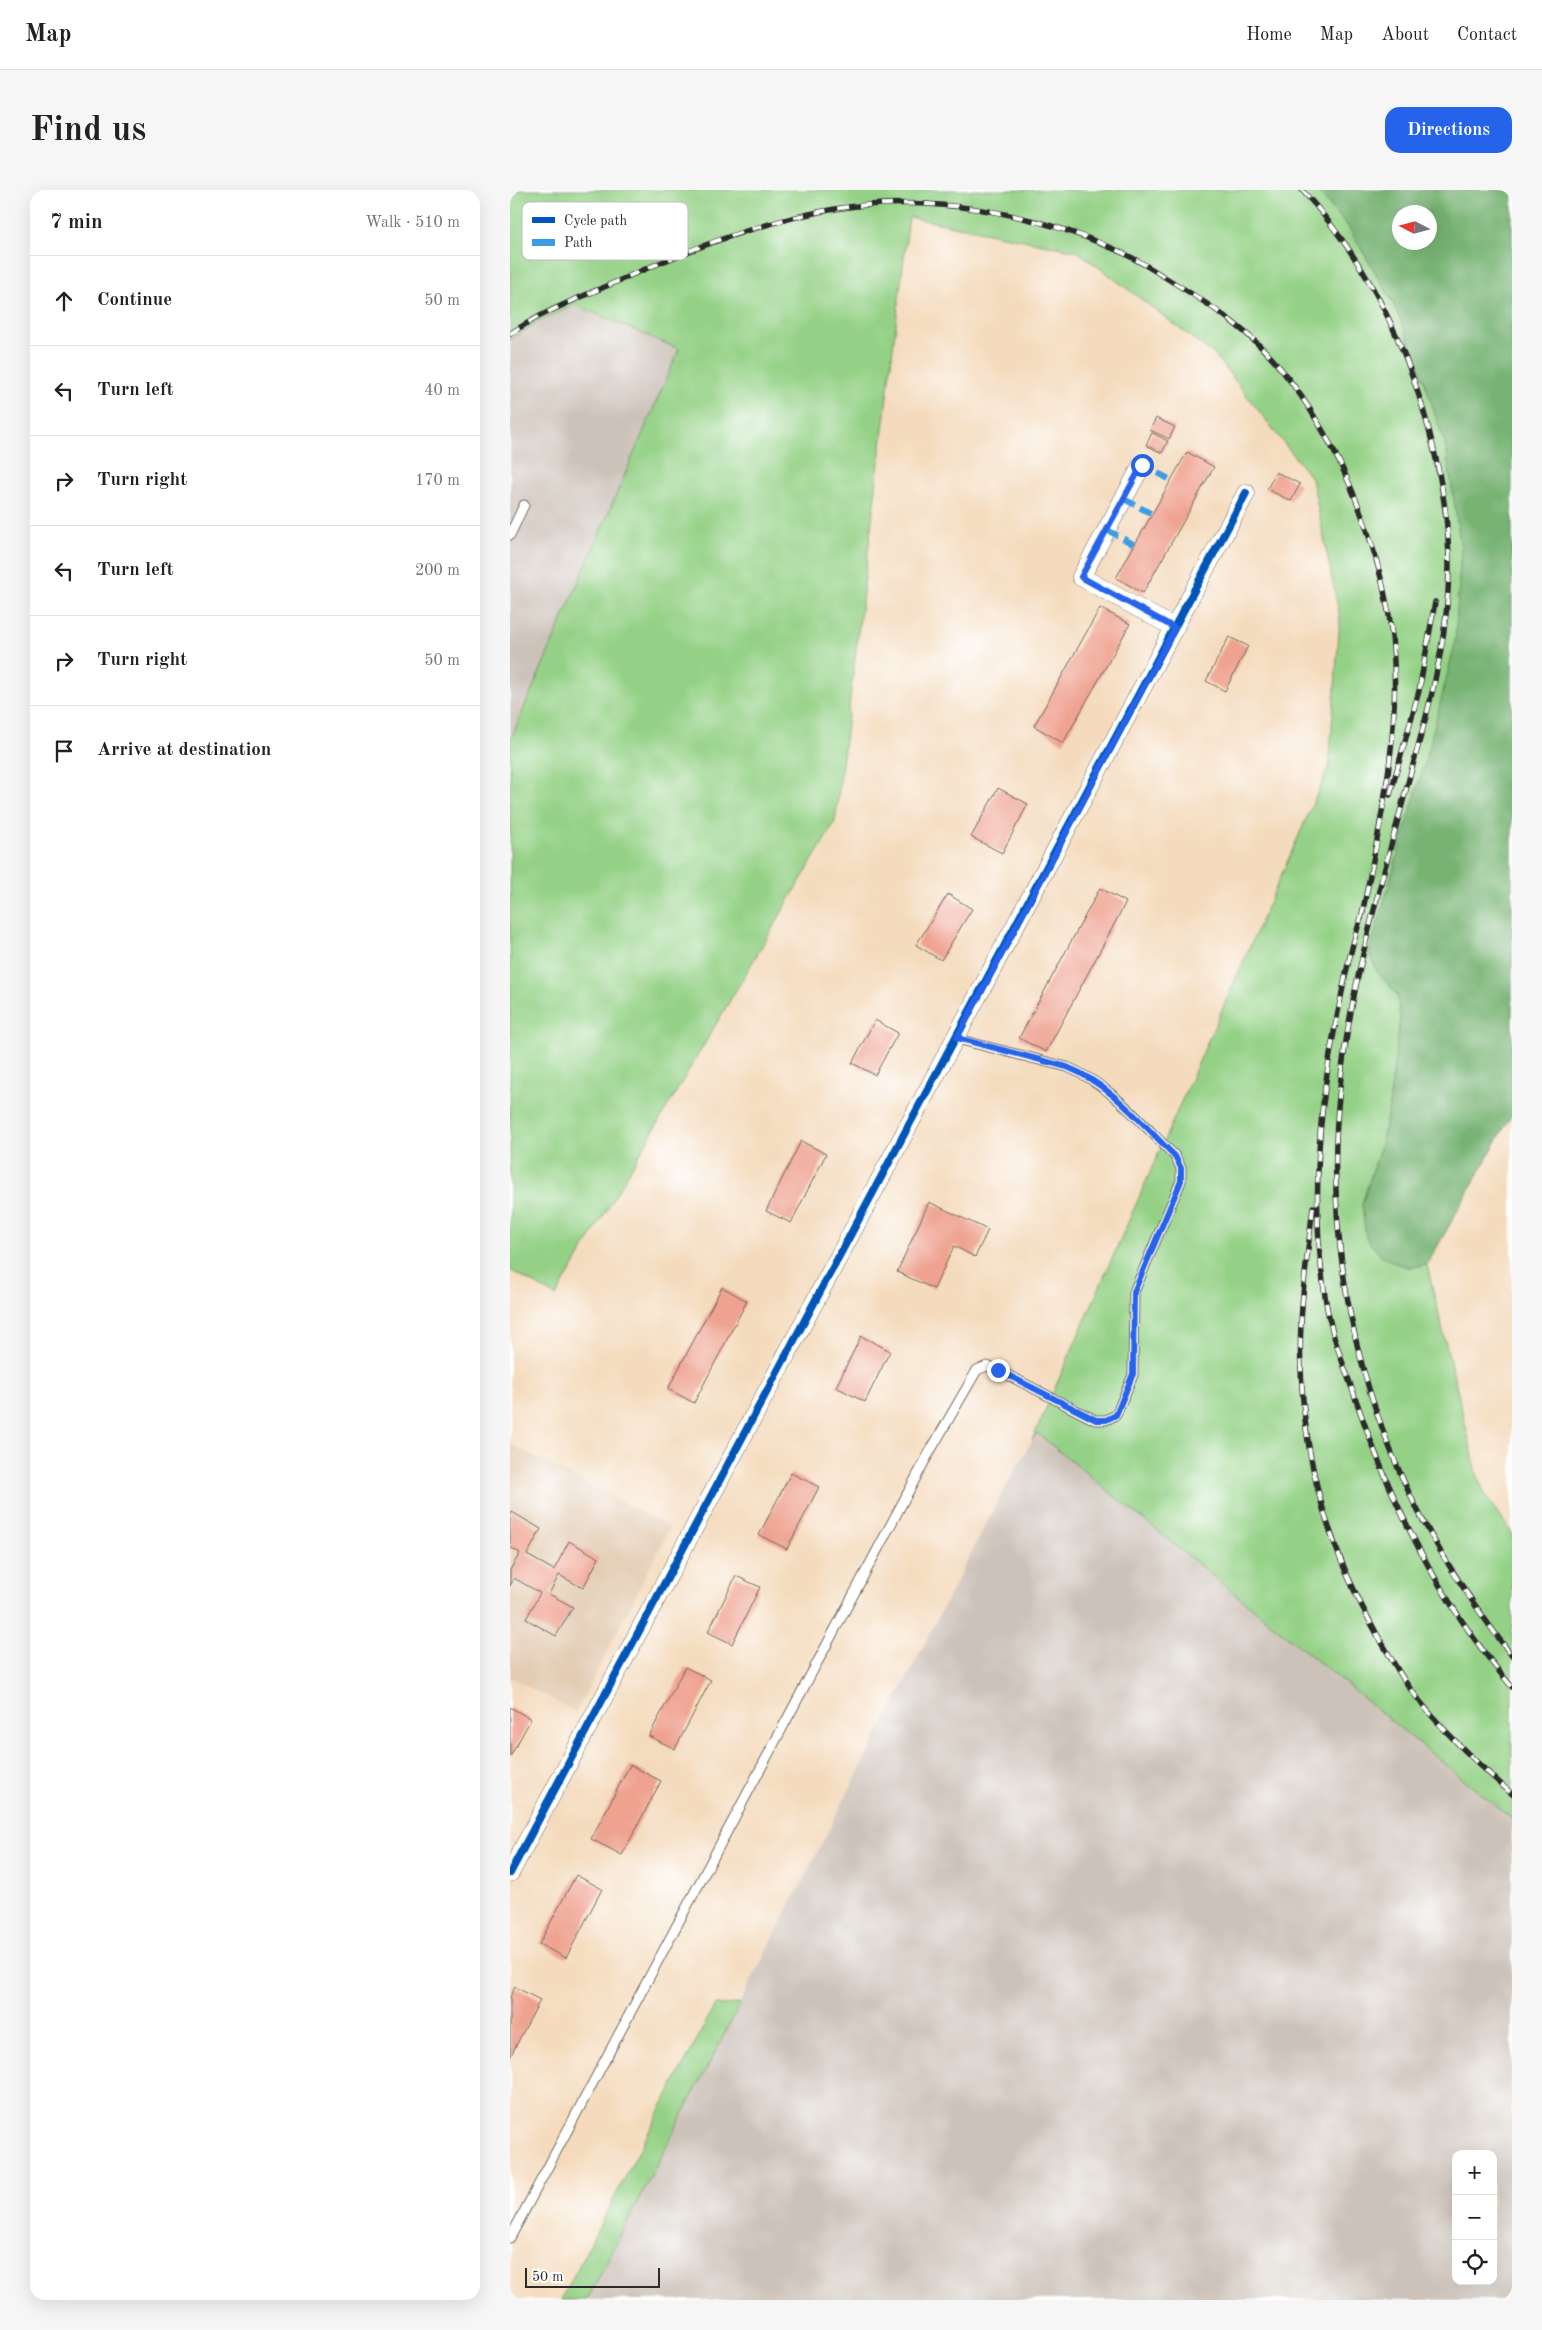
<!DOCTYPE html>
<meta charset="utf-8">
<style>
:root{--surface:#fff;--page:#f6f6f6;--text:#202124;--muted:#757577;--line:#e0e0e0;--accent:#2563eb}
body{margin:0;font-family:"Old Standard TT",serif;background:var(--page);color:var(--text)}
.controls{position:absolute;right:15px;bottom:15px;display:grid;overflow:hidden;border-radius:10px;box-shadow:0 5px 20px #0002}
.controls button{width:45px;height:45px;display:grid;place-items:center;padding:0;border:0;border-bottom:1px solid var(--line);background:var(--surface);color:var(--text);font:25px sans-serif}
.compass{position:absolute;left:882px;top:15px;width:45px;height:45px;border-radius:50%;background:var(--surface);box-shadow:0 5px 20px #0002;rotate:276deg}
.scale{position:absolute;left:15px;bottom:12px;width:135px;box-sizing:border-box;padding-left:5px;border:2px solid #2b2b2b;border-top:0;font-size:14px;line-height:18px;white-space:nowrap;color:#2b2b2b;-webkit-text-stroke:4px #fff;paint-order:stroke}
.stop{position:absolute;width:15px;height:15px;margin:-11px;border:4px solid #2563eb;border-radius:50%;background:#fff}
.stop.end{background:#2563eb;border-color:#fff;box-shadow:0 1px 5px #0008}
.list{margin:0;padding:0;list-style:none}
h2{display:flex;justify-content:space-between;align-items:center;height:65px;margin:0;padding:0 20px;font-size:21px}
h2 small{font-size:16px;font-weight:400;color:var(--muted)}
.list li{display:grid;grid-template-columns:32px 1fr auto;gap:15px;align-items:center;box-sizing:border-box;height:90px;padding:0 20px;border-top:1px solid var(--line)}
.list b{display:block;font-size:19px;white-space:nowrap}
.list em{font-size:16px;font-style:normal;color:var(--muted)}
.icon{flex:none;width:28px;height:28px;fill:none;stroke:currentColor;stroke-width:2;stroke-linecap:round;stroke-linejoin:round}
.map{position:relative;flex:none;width:1002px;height:2110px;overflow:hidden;border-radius:15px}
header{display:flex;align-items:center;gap:30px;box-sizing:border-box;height:70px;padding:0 25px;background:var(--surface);border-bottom:1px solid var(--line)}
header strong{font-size:24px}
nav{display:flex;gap:28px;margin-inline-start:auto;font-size:18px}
.intro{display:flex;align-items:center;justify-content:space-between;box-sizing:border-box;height:120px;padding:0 30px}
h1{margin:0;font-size:35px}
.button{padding:12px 22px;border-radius:15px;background:var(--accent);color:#fff;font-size:18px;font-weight:700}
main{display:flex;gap:30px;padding:0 30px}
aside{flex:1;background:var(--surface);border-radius:15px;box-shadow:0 5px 20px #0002}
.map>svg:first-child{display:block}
</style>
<header>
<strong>Map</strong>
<nav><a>Home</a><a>Map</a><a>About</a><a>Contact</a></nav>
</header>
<div class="intro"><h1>Find us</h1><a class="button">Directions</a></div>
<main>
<aside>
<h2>7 min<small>Walk · 510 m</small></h2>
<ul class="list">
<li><svg class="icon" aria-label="ahead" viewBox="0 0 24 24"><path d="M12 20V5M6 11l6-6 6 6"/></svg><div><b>Continue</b></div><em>50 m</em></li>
<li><svg class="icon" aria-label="left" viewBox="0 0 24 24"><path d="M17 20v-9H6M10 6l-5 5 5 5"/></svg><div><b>Turn left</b></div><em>40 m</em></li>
<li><svg class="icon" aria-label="right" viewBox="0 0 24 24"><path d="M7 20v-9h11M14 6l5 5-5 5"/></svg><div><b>Turn right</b></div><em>170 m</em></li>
<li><svg class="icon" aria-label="left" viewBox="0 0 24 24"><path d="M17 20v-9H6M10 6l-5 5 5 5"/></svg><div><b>Turn left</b></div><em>200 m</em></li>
<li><svg class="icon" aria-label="right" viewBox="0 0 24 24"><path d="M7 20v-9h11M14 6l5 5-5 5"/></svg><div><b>Turn right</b></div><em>50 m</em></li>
<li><svg class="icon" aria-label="arrive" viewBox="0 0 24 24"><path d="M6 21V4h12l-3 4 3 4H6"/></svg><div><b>Arrive at destination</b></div></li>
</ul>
</aside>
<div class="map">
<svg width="1002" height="2110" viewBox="0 0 1002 2110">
<rect width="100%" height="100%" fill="#fff"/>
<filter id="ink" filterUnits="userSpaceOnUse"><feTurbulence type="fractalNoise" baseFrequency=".02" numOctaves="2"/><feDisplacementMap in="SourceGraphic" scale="10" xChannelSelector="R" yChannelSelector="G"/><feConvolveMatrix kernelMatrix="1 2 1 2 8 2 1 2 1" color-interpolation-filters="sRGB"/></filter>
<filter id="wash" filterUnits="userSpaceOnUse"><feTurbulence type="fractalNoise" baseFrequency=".0096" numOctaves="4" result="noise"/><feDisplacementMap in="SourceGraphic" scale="20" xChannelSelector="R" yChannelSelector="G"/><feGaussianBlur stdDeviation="1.12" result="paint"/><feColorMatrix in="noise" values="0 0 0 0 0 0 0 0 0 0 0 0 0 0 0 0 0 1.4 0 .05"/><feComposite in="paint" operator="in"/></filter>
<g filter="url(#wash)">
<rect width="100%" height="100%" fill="#f4dbbd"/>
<!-- built -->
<path fill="#e3ccb3" d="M0,1254l160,83 -94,185 -66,-35z"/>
<!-- industrial -->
<path fill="#cdc2b9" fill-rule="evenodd" d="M65,115l105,44 -170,392v-401l26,-17z
M527,1242l475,387v481h-925l414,-805zM946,1964h37v127h-37z"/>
<!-- green -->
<path fill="#94d186" stroke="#607e58" d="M0,0h807l30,35 45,76 26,61 28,85 15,101 -6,96 -26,104 -60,205 8,18 20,24 3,22 -11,89 -8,39 -19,59 4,34 26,24 16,5 19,-2 52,216 8,17 25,35v286l-475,-386 -5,7 297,-673 11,-149 -28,-139 -97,-124 -138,-104 -168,-34 -74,605 -279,474 -46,-26v-529l169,-392 -104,-44 -39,18 -26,17z
M230,1814l-153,296h-26l154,-295z"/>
<!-- forest -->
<path fill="#77b373" stroke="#516f4f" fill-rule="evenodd" d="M807,0h195v924l-85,151 -19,2 -16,-5 -14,-9 -12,-15 -4,-34 19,-59 8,-39 11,-89 -3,-22 -20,-24 -8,-18 60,-205 26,-104 6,-96 -15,-101 -28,-85 -26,-62 -45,-75zM889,22h30v30h-30z"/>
<g id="blocks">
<!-- building -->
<path fill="#efa290" d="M646,228l19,9 -6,12 -19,-9z
M642,243l16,8 -6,12 -16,-8z
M677,262l27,15 -71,126 -27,-15z
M766,282l24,12 -9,17 -24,-12z
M590,418l30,16 -67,119 -29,-17z
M719,447l19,9 -23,45 -19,-10z
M488,598l30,16 -26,49 -31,-16z
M590,698l26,14 -80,150 -27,-14z
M438,704l24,15 -31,51 -25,-15z
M365,830l23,13 -23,42 -23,-12z
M291,951l25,13 -35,69 -25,-12z
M419,1012l59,28 -13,27 -21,-11 -20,43 -37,-17z
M212,1097l25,14 -53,102 -26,-14z
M351,1146l29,15 -25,51 -29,-15z
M281,1283l28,14 -32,62 -28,-14z
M2,1322l29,17 -14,26 27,15 15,-29 30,17 -16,30 -24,-13 -10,19 24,13 -17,29 -30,-17 14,-26 -26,-15 -4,8v-16l10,-17 -10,-6v-31z
M226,1386l24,11 -28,57 -24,-12z
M175,1477l26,13 -36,69 -26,-13z
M0,1517l21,12 -21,38z
M120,1575l31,16 -39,74 -31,-16z
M66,1685l26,14 -36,69 -27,-14z
M5,1797l25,13 -30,57v-60z"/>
</g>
</g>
<g filter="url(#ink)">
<use href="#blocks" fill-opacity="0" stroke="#71695e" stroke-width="1"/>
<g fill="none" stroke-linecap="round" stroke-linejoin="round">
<!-- service casing -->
<g stroke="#71695e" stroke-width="11">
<path id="service" d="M0,345l14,-30
M0,2048l418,-783 49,-85 10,-4 11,4 97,50h11l10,-5 17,-40 1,-83 47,-111v-13l-6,-12c-33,-32 -65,-72 -108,-89l-110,-28"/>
</g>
<!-- minor casing -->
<g stroke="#71695e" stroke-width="19">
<path id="minor" d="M632,275l-61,112 94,51
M0,1683l736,-1380"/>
</g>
<!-- service -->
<use href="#service" stroke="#fff" stroke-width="9"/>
<!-- minor -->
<use href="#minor" stroke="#fff" stroke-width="18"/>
<!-- rail casing -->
<g stroke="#2b2b2b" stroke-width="5.5">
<path id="rail" d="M792,0c55,60 94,132 118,209 19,62 33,128 28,192 -4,69 -24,133 -42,199 -26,97 -56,197 -66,297 -15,134 9,274 65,397 28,62 66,118 107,172
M0,144c35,-24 77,-39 115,-56 67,-30 138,-57 210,-69 93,-15 194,2 279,40 22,9 42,23 62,35 39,24 76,49 105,85 56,70 92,158 108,246 17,97 -8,209 -28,304
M880,605l29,-104 16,-89
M853,722c-12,33 -19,70 -26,105 -19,93 -27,190 -11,285 5,32 18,64 29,95 37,108 83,203 157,290
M803,1017c-6,53 -15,108 -12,162 4,99 28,181 77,267 11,18 21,38 34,55 28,38 64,71 100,103"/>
</g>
<!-- rail -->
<use href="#rail" stroke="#fff" stroke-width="4" stroke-dasharray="11" stroke-linecap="butt"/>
<!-- quiet -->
<path stroke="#3d9ce1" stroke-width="6" stroke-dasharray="12 6" stroke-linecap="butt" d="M632,275l29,15
M614,309l28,15
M597,340l28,15"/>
<!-- cycleway casing -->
<g stroke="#fff" stroke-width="11">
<path id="cycleway" d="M0,1683l736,-1380"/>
</g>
<!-- cycleway -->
<use href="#cycleway" stroke="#0057b8" stroke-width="8"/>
</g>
</g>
<g fill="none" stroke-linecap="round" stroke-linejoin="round" filter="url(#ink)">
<!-- route -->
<path stroke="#2563eb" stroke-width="6" d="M488,1180l98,50h10l10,-5 17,-41 1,-82 47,-111v-13l-6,-12c-33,-32 -65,-72 -108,-89l-110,-29 218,-410 -94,-51 61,-112"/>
</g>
<!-- legend -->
<rect x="12" y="12" width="166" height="58" rx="8" fill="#fff" stroke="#bfbfbf" stroke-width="1"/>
<rect x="22" y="27" width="23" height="6" fill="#0057b8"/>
<rect x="22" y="49" width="23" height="7" fill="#3d9ce1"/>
<g font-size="14" fill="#2b2b2b">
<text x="54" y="35">Cycle path</text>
<text x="54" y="57">Path</text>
</g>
</svg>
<div class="controls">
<button>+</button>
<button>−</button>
<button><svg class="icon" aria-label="locate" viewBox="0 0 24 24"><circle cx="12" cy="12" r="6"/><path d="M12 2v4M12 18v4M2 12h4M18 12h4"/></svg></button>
</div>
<svg class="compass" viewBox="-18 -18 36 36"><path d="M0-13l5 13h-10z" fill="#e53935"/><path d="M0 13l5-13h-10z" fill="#757577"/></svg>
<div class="scale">50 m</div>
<div class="stop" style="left:632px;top:275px"></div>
<div class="stop end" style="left:488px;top:1180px"></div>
</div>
</main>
